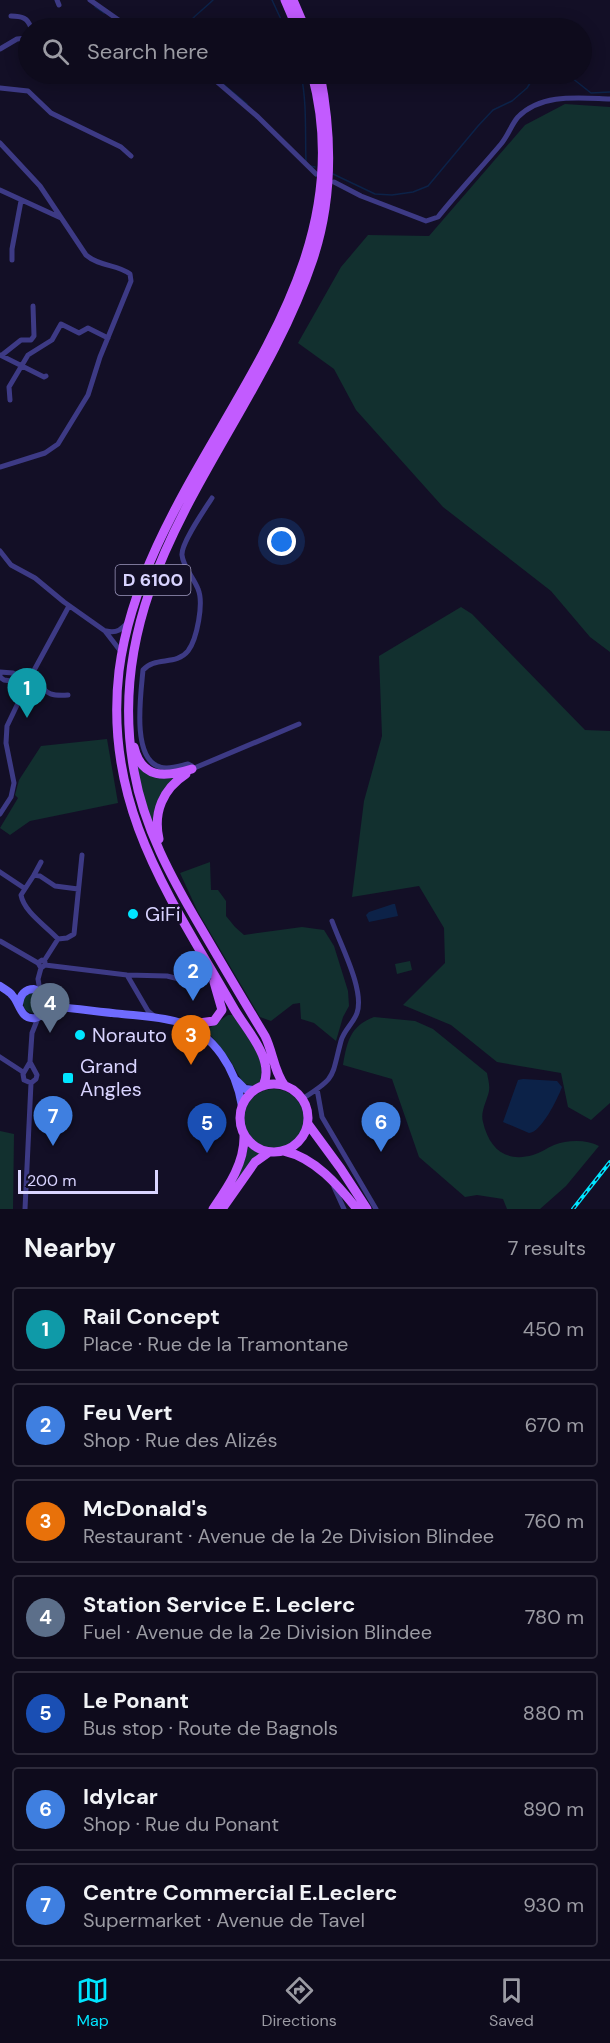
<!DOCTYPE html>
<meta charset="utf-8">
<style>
:root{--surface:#0e0b1c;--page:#1c1929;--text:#f1f3f6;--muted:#9b9ba3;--line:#2e2b3b;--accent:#00e5ff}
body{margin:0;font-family:"DM Sans",sans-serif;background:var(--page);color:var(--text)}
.scale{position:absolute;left:18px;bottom:15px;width:140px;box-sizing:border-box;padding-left:6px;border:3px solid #d9d4ff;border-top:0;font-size:16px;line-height:21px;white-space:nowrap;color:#d9d4ff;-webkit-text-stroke:4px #130f26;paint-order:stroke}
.you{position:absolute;left:282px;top:542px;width:21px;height:21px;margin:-15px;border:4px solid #fff;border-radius:50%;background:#1a73e8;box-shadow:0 0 0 9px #1a73e833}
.badge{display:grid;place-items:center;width:39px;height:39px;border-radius:50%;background:var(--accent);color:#fff;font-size:20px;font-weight:700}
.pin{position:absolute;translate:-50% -50px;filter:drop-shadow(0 2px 3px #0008)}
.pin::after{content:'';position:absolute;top:32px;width:21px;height:18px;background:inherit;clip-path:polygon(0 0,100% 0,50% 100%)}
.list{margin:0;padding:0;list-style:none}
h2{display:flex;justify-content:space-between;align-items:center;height:78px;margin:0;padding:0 24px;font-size:26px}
h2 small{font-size:20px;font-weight:400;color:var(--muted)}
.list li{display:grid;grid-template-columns:39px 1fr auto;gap:18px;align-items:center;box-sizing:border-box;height:84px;margin:0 12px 12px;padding:0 12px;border:2px solid var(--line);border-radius:6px}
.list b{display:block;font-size:22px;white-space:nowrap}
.list p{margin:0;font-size:20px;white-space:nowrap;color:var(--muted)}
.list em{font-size:20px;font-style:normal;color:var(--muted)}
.icon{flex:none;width:33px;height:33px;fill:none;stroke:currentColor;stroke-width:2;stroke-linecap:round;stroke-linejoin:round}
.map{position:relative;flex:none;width:610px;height:1209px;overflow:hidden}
.search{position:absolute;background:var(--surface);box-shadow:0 3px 15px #0003;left:18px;right:18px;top:18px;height:66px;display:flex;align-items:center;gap:15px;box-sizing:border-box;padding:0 21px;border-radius:33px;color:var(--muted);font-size:22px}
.sheet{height:750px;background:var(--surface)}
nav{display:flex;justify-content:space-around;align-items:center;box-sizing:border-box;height:84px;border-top:2px solid var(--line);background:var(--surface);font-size:16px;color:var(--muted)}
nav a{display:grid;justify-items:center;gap:3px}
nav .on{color:var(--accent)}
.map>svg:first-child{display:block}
</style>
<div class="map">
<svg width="610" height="1209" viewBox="0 0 610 1209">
<rect width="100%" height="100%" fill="#130f26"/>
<!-- green -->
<path fill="#12302f" d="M565,104l45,3v545l-20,-15 -39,-46 -108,-84 -87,-97 -22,-41 -36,-26 43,-76 27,-32 61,1 96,-111z
M461,607l11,7 113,116 25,1v372l-19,17 -23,-13 -7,-34 -64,-11 -46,-37 -48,-20 42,-42 -1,-35 -25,-42 -67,11 12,-96 18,-65 -3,-80z
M107,739l11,64 -88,18 -20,14 -10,-7 18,-30 -3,-3 4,-15 22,-34z
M134,758l6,7 37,11 -22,52 -14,-38z
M210,862l1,28h7l8,11v15l9,11 9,8 58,-8 22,3 10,16 14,45 1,15 -6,11 -7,24 -22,-18 -13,-4 -1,-16 -7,1 -22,17 -11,-4 -62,-105 -18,-39z
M410,961l2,9 -15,4 -2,-10z
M23 1003a10 10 0 1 1 20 0a10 10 0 1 1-20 0Z
M228,1015h5c10,15 44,56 22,71l-9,-2 -4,-3 -12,-21 -22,-28v-3z
M374,1017l41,4 18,8 54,44c1,6 3,12 2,18 -2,10 -9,21 -6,31 6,26 22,41 50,33 7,-2 14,-7 21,-10 13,-5 32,-6 45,1l-33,40 -26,23h-33l-4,-10 -26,-4 -12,2 -46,-40 -27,-78 -49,-14c4,-23 7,-39 31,-48z
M244 1119a30 30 0 1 1 60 0a30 30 0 1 1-60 0Z
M0,1131l14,3 -1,75h-13z
M248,1147l12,7 -41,55c11,-20 25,-40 29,-62z"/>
<!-- water -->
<path fill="#0c2248" d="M393,904h2l3,12 -29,6 -3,-7 3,-3z
M523,1079l34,2 5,6c-4,11 -21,46 -33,46l-26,-11 15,-42z"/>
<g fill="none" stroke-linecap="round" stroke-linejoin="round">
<!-- stream -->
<path stroke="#0c2248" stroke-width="1.5" d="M272,0l13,28
M95,7l9,6
M184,28c8,-11 19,-18 29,-28
M301,74c6,29 4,58 5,88
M567,74l24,19 19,-1
M216,78l31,26
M310,166l5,1
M333,174l42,20 17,1 21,-3 15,-6 50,-60 15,-16 19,-9 15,-13 9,-14"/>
<!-- minor -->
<path stroke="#3d3a85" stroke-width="5" d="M57,0l2,5
M90,0l40,28
M11,16c11,0 17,2 20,12
M0,49l17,-10 11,-1
M208,74l50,43 58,57
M0,88l28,3 23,22 70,34 10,9
M0,143l40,43 46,69c14,12 31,9 44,19l1,7 -31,76 -12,38 -30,49 -13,9 -45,14
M334,182l27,14 65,25 12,-4c20,-25 42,-48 63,-73 7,-8 10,-19 17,-27 24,-24 61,-19 92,-18
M0,190l61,28
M12,260v-11l9,-48
M0,355l44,22 2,-1
M2,355l19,-15h10l3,-4 -1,-30
M10,400l-1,-13 19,-32 24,-15 9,-16 18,9 9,-5 20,10
M212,498c-7,11 -31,45 -30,57 1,12 12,23 16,34 6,14 -1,50 -10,62 -12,15 -33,5 -45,19 -2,23 -12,89 17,97 9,3 19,-1 28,-3l4,2v3l107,-45
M0,551l11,14 24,13 29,24 41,29 17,22
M106,631c11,3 16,-2 23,-10
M0,676v-4l13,1 1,4 13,6
M0,677l4,3 7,1 3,-4
M29,680c20,6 10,17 39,15
M0,814l11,-17 3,-14 -8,-40 1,-17 25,-52 37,-68
M0,872l24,16
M34,875l7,-13
M58,939c-12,-13 -34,-27 -37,-44l13,-20 6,1 15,10 23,3
M0,941l38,22
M44,961l14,-22 9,-1 7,-4 8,-79
M45,965v-3l-3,-2 -4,3 3,5 4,-3 82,10 40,1 16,4
M127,975l21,36 7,6
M40,991l-2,-12 3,-11
M0,1057l23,15
M30,1062l7,13 -1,4 -5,4
M31,1083l-7,-3 -1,-6 7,-12 2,-29 6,-15
M317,1089l5,28 54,92
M302,1099c35,-22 29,-21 39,-58 3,-11 12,-17 16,-28 8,-23 -17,-69 -25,-92
M334,1187l10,22
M25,1209l6,-126"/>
<!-- secondary -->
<path stroke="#6f6bff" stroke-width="8" d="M0,986c4,3 9,5 12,9 8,8 8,25 23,23 5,-1 9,-5 11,-9 2,-6 1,-10 -2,-15l-10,-5c-9,0 -14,6 -15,15
M45,1011l13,-4c21,2 43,5 64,7 19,2 38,3 56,8 37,12 58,48 64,84
M237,1081l8,8 9,1"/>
<!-- primary -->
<path stroke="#c25bff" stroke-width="9" d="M285,0l12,28
M293,0l12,28
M134,747c8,33 32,30 58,22
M159,839c-6,-27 4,-50 27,-65
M184,1025l30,-4 8,-11 -8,-28
M240 1118a34 34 0 1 1 68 0a34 34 0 1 1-68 0Z
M263,1086c13,-27 -18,-57 -30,-79 -63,-110 -130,-201 -114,-336 27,-212 255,-367 193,-597
M285,1086c-11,-14 -12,-34 -20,-50 -22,-36 -43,-72 -64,-108 -29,-49 -57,-100 -67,-157 -37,-203 120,-335 179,-512 20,-60 19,-124 7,-185
M308,1124l33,45 26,40
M284,1151c31,7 54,34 73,58
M213,1209c15,-22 32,-46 31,-74
M222,1209l33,-47 14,-10"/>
<!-- rail casing -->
<g stroke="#00e5ff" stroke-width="4">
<path id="rail" d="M573,1209l37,-47"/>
</g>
<!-- rail -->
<use href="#rail" stroke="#130f26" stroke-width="1.5" stroke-dasharray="4.5" stroke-linecap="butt"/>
</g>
<!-- markers -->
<g fill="#00e5ff" stroke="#130f26" stroke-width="2">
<circle cx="133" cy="914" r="6"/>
<circle cx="80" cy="1035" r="6"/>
<rect x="62" y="1072" width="12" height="12" rx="3"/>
</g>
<g text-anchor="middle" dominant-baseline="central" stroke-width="6" stroke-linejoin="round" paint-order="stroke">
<!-- shield labels -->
<rect fill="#130f26" stroke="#9e99be" stroke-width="1.5" x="115.5" y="565" width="75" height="30" rx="4.5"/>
<g font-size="18" font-weight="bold" fill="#d9d4ff">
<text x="153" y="580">D 6100</text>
</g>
<!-- poi labels -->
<g font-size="20" fill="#d9d4ff" stroke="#130f26" text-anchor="start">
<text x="145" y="914">GiFi</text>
<text x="92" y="1035">Norauto</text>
<text x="80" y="1066">Grand<tspan x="80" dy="23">Angles</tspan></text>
</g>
</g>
</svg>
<div class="scale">200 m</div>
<div class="you"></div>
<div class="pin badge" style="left:27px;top:718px;background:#0f9aa8">1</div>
<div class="pin badge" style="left:193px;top:1001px;background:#3f7fe0">2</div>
<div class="pin badge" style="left:191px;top:1065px;background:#e8710a">3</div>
<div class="pin badge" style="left:50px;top:1033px;background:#5c6f8a">4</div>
<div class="pin badge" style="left:207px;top:1153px;background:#1a4fb4">5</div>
<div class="pin badge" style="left:381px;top:1152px;background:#3f7fe0">6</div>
<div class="pin badge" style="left:53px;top:1146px;background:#3f7fe0">7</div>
<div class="search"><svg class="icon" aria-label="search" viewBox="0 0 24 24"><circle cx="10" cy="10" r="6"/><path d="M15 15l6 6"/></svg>Search here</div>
</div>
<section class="sheet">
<h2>Nearby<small>7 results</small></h2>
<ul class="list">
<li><span class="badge" style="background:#0f9aa8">1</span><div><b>Rail Concept</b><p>Place · Rue de la Tramontane</p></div><em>450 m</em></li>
<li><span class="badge" style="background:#3f7fe0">2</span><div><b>Feu Vert</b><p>Shop · Rue des Alizés</p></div><em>670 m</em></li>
<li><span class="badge" style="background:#e8710a">3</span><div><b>McDonald's</b><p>Restaurant · Avenue de la 2e Division Blindee</p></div><em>760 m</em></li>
<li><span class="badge" style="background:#5c6f8a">4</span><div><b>Station Service E. Leclerc</b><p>Fuel · Avenue de la 2e Division Blindee</p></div><em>780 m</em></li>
<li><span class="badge" style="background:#1a4fb4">5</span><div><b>Le Ponant</b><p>Bus stop · Route de Bagnols</p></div><em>880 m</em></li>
<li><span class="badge" style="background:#3f7fe0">6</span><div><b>Idylcar</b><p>Shop · Rue du Ponant</p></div><em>890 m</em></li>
<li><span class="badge" style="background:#3f7fe0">7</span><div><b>Centre Commercial E.Leclerc</b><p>Supermarket · Avenue de Tavel</p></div><em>930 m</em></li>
</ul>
</section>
<nav>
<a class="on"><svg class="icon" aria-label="map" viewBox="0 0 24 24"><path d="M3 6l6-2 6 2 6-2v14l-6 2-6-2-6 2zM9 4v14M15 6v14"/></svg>Map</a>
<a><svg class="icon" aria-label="directions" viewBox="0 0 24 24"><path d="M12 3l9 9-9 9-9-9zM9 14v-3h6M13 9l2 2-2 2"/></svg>Directions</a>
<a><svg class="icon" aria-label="saved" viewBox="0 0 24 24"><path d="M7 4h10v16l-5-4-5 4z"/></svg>Saved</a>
</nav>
